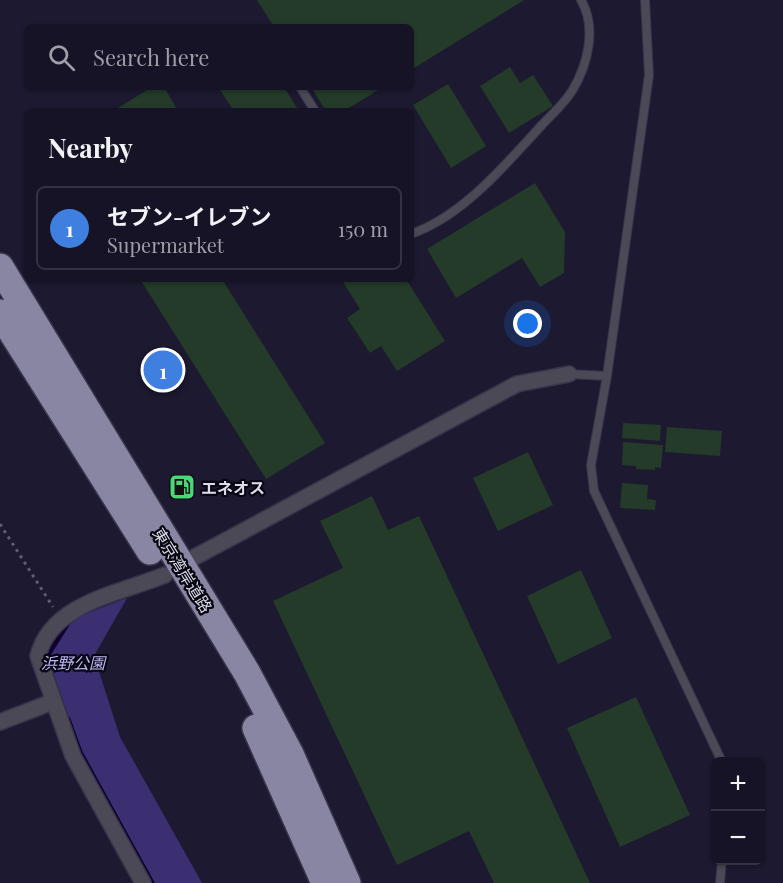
<!DOCTYPE html>
<meta charset="utf-8">
<style>
:root{--surface:#151325;--page:#222032;--text:#f1f3f6;--muted:#9d9ea7;--line:#343242;--accent:#ea580c}
body{margin:0;font-family:"Playfair Display","Noto Sans JP",serif;background:var(--page);color:var(--text)}
.controls{position:absolute;right:18px;bottom:18px;display:grid;overflow:hidden;border-radius:9px;box-shadow:0 2px 4px #0004}
.controls button{width:54px;height:54px;display:grid;place-items:center;padding:0;border:0;border-bottom:2px solid var(--line);background:var(--surface);color:var(--text);font:30px sans-serif}
.you{position:absolute;left:528px;top:324px;width:21px;height:21px;margin:-15px;border:4px solid #fff;border-radius:50%;background:#1a73e8;box-shadow:0 0 0 9px #1a73e833}
.badge{display:grid;place-items:center;width:39px;height:39px;border-radius:50%;background:var(--accent);color:#fff;font-size:20px;font-weight:700}
.pin{position:absolute;translate:-50% -50%;border:3px solid #fff;box-shadow:0 2px 6px #0006}
.list{margin:0;padding:0;list-style:none}
h2{display:flex;justify-content:space-between;align-items:center;height:78px;margin:0;padding:0 24px;font-size:26px}
h2 small{font-size:20px;font-weight:400;color:var(--muted)}
.list li{display:grid;grid-template-columns:39px 1fr auto;gap:18px;align-items:center;box-sizing:border-box;height:84px;margin:0 12px 12px;padding:0 12px;border:2px solid var(--line);border-radius:9px}
.list b{display:block;font-size:22px;white-space:nowrap}
.list p{margin:0;font-size:20px;white-space:nowrap;color:var(--muted)}
.list em{font-size:20px;font-style:normal;color:var(--muted)}
.icon{flex:none;width:33px;height:33px;fill:none;stroke:currentColor;stroke-width:2;stroke-linecap:round;stroke-linejoin:round}
.map{position:relative;flex:none;width:783px;height:883px;overflow:hidden}
.search{position:absolute;background:var(--surface);box-shadow:0 2px 4px #0004;left:24px;top:24px;width:390px;height:66px;display:flex;align-items:center;gap:15px;box-sizing:border-box;padding:0 21px;border-radius:9px;color:var(--muted);font-size:22px}
.panel{position:absolute;background:var(--surface);box-shadow:0 2px 4px #0004;left:24px;top:108px;width:390px;height:174px;border-radius:9px}
.map>svg:first-child{display:block}
</style>
<div class="map">
<svg width="783" height="883" viewBox="0 0 783 883">
<rect width="100%" height="100%" fill="#1c1931"/>
<!-- green -->
<path fill="#3b2f72" d="M127,598l-33,58 26,81 82,146h-47l-74,-132 -33,-93 24,-39z"/>
<g fill="none" stroke-linecap="round" stroke-linejoin="round">
<!-- stream -->
<path stroke="#0e002f" stroke-width="5" d="M48,663l-2,-5 22,-35
M68,719l12,33 72,131"/>
</g>
<!-- building -->
<path fill="#233b28" d="M257,0h267l-113,70v-43h-137z
M510,67l10,16 13,-8 20,31 -44,27 -29,-47z
M448,84l38,62 -35,22 -38,-63z
M152,87h12l14,24h-65z
M218,87h66l15,24h-65z
M311,87h72l-39,24h-18z
M535,183l30,49 -1,41 -24,14 -18,-29 -66,40 -29,-49z
M140,279h82l103,164 -59,36z
M341,279h65l39,62 -48,30 -16,-25 -11,7 -23,-35 13,-9z
M623,423l38,2 -1,16 -38,-3z
M667,427l55,4 -2,25 -55,-4z
M623,442l40,3 -2,23 -6,-1v3l-19,-1v-3l-14,-1z
M528,452l25,53 -55,26 -25,-53z
M622,483l26,2 -1,14 9,1 -1,10 -35,-2z
M372,496l16,34 31,-14 171,367h-96l-25,-52 -72,34 -124,-264 70,-33 -23,-47z
M581,570l31,68 -54,26 -31,-68z
M636,697l54,118 -70,32 -53,-119z"/>
<g fill="none" stroke-linecap="round" stroke-linejoin="round">
<!-- lane casing -->
<g stroke="#37344b" stroke-width="10">
<path id="lane" d="M645,0l4,75 -42,301 -16,89 3,26 128,271
M300,87l15,24
M411,234c52,-18 93,-68 130,-108 10,-11 23,-22 31,-35 16,-26 25,-64 9,-91
M569,374l38,2
M720,883l2,-23"/>
</g>
<!-- street casing -->
<g stroke="#37344b" stroke-width="18">
<path id="street" d="M180,565l337,-181 52,-10
M0,722l52,-20
M143,883l-70,-127 -35,-100c13,-53 83,-63 127,-81"/>
</g>
<!-- highway casing -->
<g stroke="#37344b" stroke-width="30">
<path id="highway" d="M0,267l247,406 43,81 57,129
M0,313l150,238
M256,728l69,155"/>
</g>
<!-- path -->
<path stroke="#5e5c71" stroke-width="3" stroke-dasharray="3 4.5" stroke-linecap="butt" d="M0,524l53,83"/>
<!-- lane -->
<use href="#lane" stroke="#4a4955" stroke-width="8"/>
<!-- street -->
<use href="#street" stroke="#4a4955" stroke-width="15"/>
<!-- highway -->
<use href="#highway" stroke="#8886a3" stroke-width="27"/>
</g>
<!-- icons -->
<defs>
<g id="fuel-square" transform="scale(1.35)"><rect x="-9" y="-9" width="18" height="18" rx="4" fill="#4bd677" stroke="#070610"/><path d="M-5.5-6h7V0h2V4h1.3V-2.5L3-4.5l.8-.8L6-3V5H2.5V1h-1V6h-7ZM-4.2-4.7v3.2H.2V-4.7Z" fill="#111"/></g>
</defs>
<g fill-rule="evenodd">
<use href="#fuel-square" x="182" y="487"/>
</g>
<g text-anchor="middle" dominant-baseline="central" stroke-width="4.5" stroke-linejoin="round" paint-order="stroke">
<!-- poi labels -->
<g font-size="16" font-weight="bold" fill="#dbdbeb" stroke="#070610" text-anchor="start">
<text x="201" y="487">エネオス</text>
</g>
<!-- street labels -->
<g font-size="16" fill="#dbdbeb" stroke="#070610">
<text transform="translate(183 570) rotate(58)">東京湾岸道路</text>
</g>
<!-- park labels -->
<g font-size="16" font-style="italic" fill="#bbb6f3" stroke="#070610">
<text x="73" y="662">浜野公園</text>
</g>
</g>
</svg>
<div class="controls">
<button>+</button>
<button>−</button>
</div>
<div class="you"></div>
<div class="pin badge" style="left:163px;top:370px;background:#3f7fe0">1</div>
<div class="search"><svg class="icon" aria-label="search" viewBox="0 0 24 24"><circle cx="10" cy="10" r="6"/><path d="M15 15l6 6"/></svg>Search here</div>
<section class="panel">
<h2>Nearby<small></small></h2>
<ul class="list">
<li><span class="badge" style="background:#3f7fe0">1</span><div><b>セブン-イレブン</b><p>Supermarket</p></div><em>150 m</em></li>
</ul>
</section>
</div>
